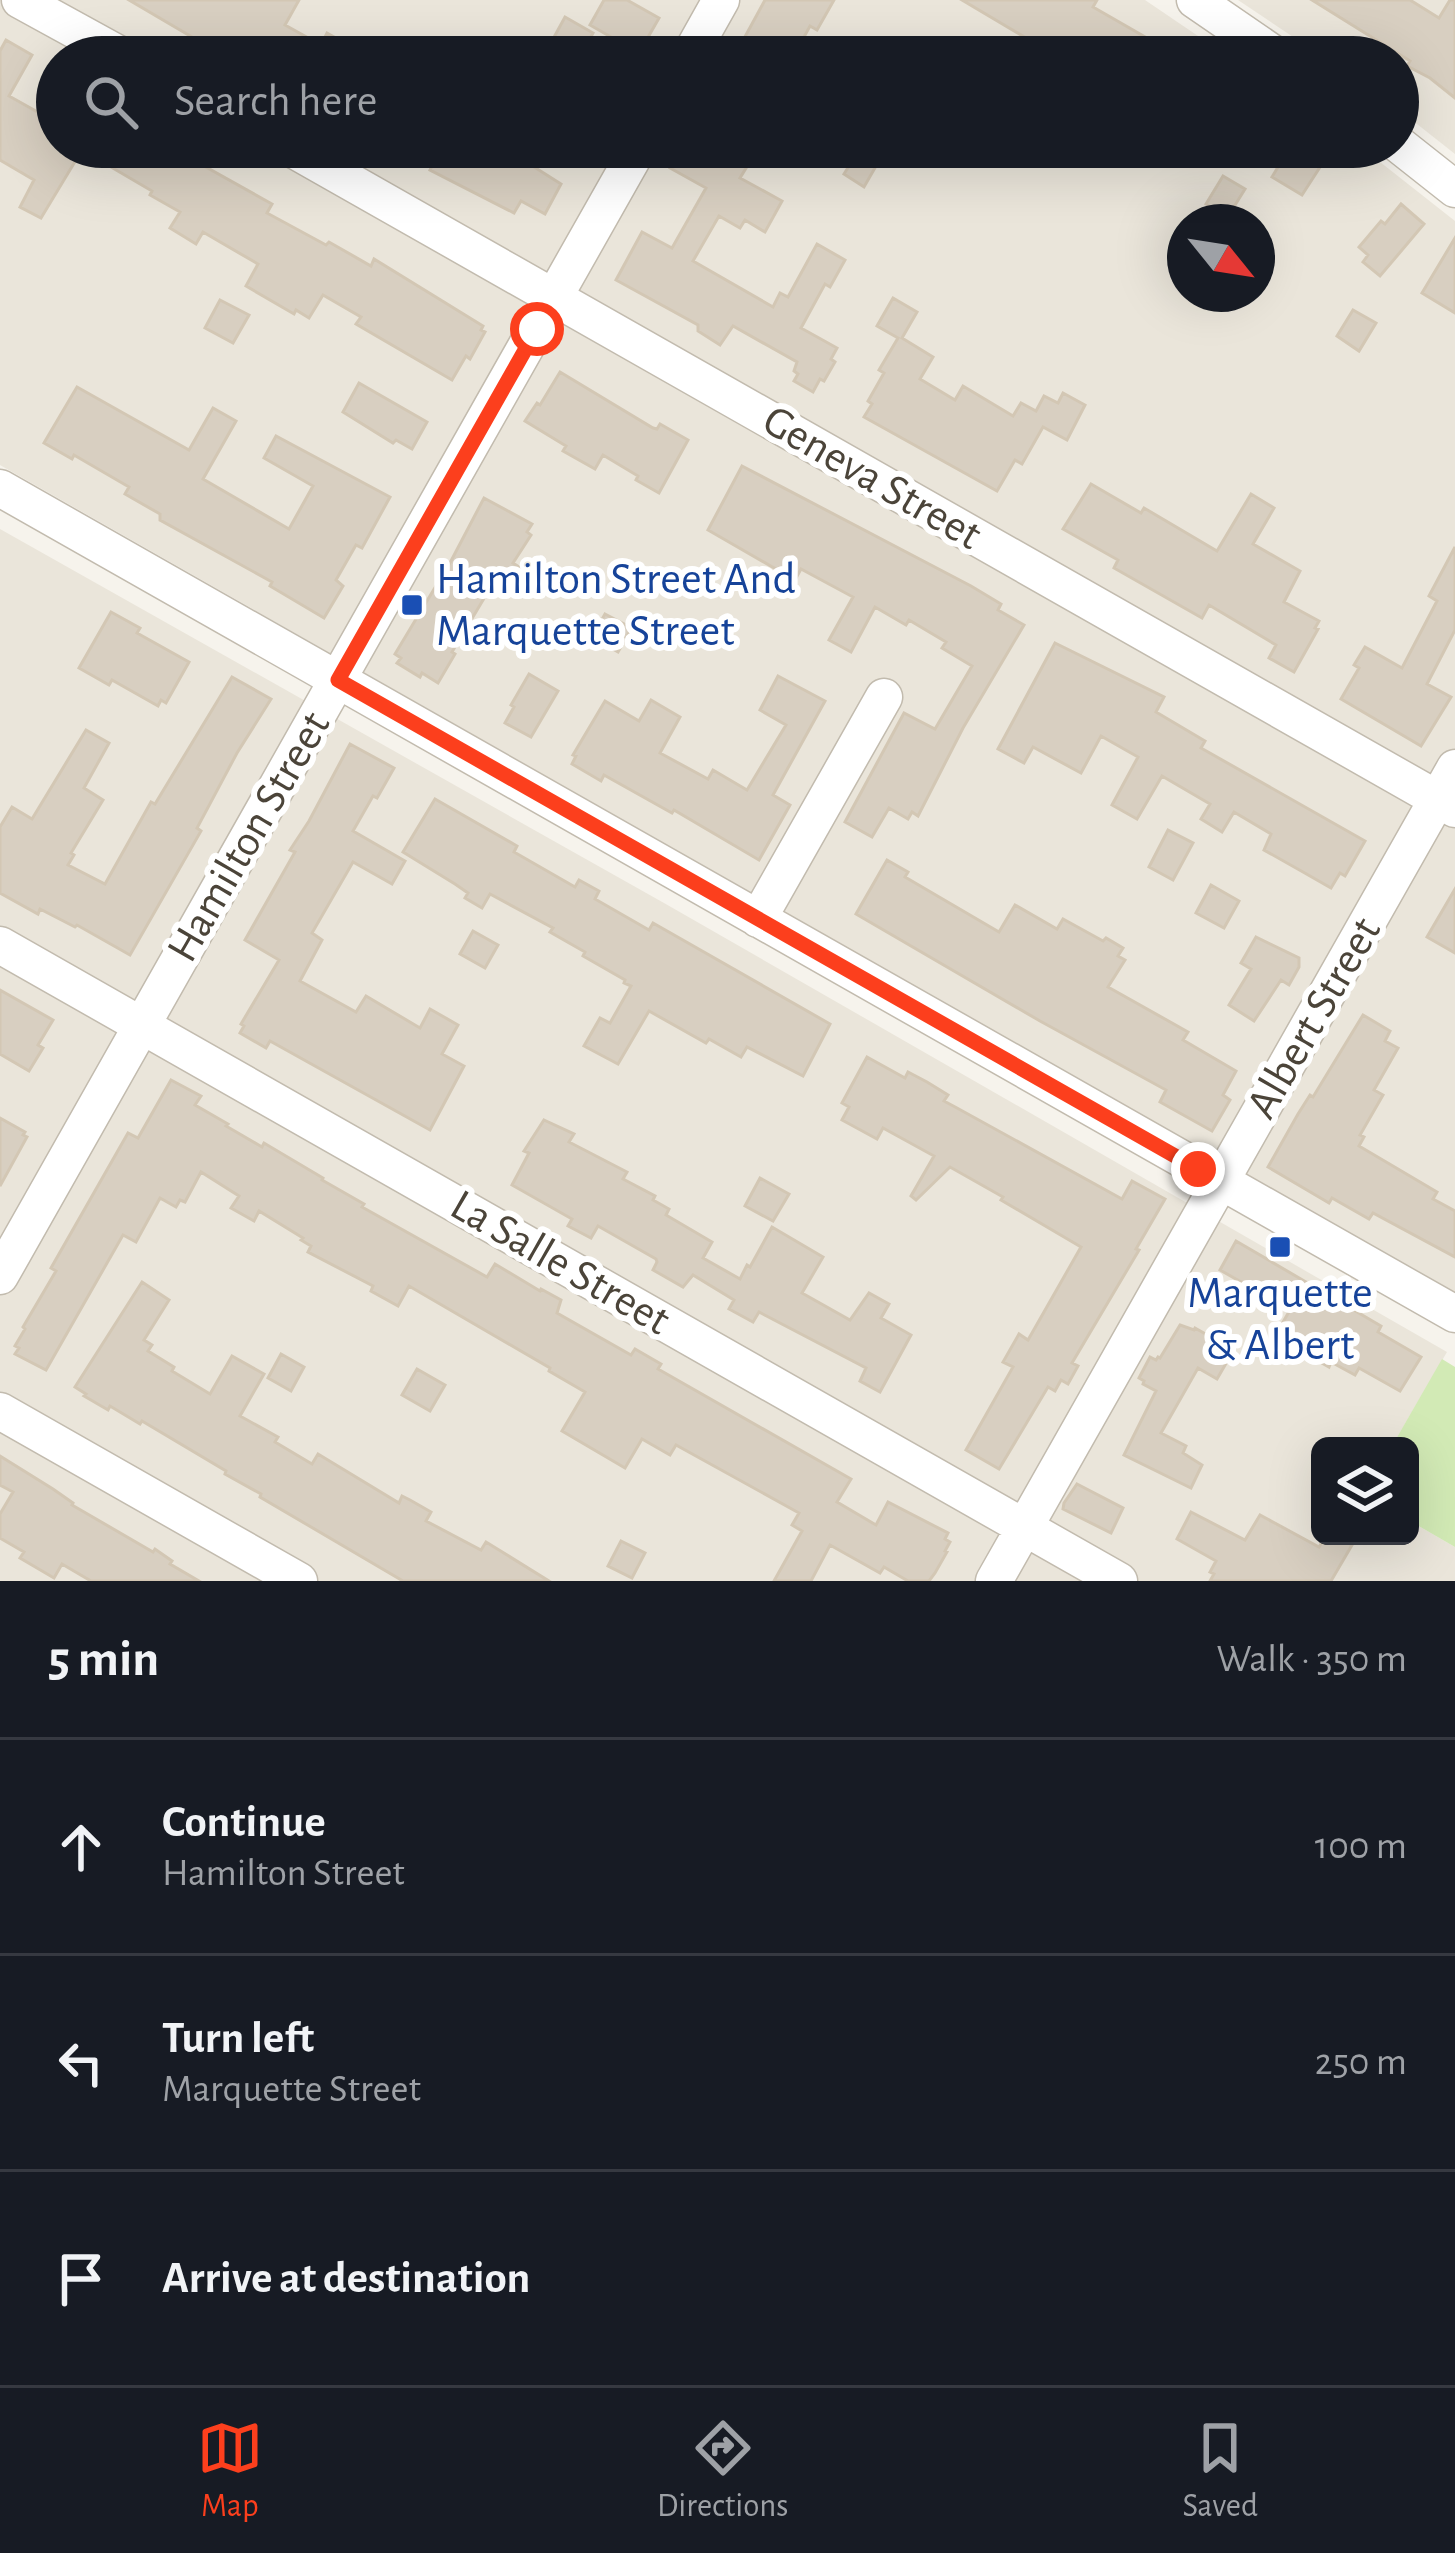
<!DOCTYPE html>
<meta charset="utf-8">
<style>
:root{--surface:#171b24;--page:#20242c;--text:#f1f3f6;--muted:#9ea1a6;--line:#363941;--accent:#fc3f1d}
body{margin:0;font-family:"Alegreya Sans",sans-serif;background:var(--page);color:var(--text)}
.controls{position:absolute;right:36px;bottom:36px;display:grid;overflow:hidden;border-radius:18px;box-shadow:0 12px 48px #0002}
.controls button{width:108px;height:108px;display:grid;place-items:center;padding:0;border:0;border-bottom:3px solid var(--line);background:var(--surface);color:var(--text);font:60px sans-serif}
.compass{position:absolute;left:1167px;top:204px;width:108px;height:108px;border-radius:50%;background:var(--surface);box-shadow:0 12px 48px #0002;rotate:120deg}
.stop{position:absolute;width:36px;height:36px;margin:-27px;border:9px solid #fc3f1d;border-radius:50%;background:#fff}
.stop.end{background:#fc3f1d;border-color:#fff;box-shadow:0 3px 12px #0008}
.list{margin:0;padding:0;list-style:none}
h2{display:flex;justify-content:space-between;align-items:center;height:156px;margin:0;padding:0 48px;font-size:51px}
h2 small{font-size:39px;font-weight:400;color:var(--muted)}
.list li{display:grid;grid-template-columns:78px 1fr auto;gap:36px;align-items:center;box-sizing:border-box;height:216px;padding:0 48px;border-top:3px solid var(--line)}
.list b{display:block;font-size:45px;white-space:nowrap}
.list p{margin:0;font-size:39px;white-space:nowrap;color:var(--muted)}
.list em{font-size:39px;font-style:normal;color:var(--muted)}
.icon{flex:none;width:66px;height:66px;fill:none;stroke:currentColor;stroke-width:2;stroke-linecap:round;stroke-linejoin:round}
.map{position:relative;flex:none;width:1455px;height:1581px;overflow:hidden}
.search{position:absolute;background:var(--surface);box-shadow:0 12px 48px #0002;left:36px;right:36px;top:36px;height:132px;display:flex;align-items:center;gap:30px;box-sizing:border-box;padding:0 42px;border-radius:66px;color:var(--muted);font-size:45px}
.sheet{height:804px;background:var(--surface)}
nav{display:flex;justify-content:space-around;align-items:center;box-sizing:border-box;height:168px;border-top:3px solid var(--line);background:var(--surface);font-size:33px;color:var(--muted)}
nav a{display:grid;justify-items:center;gap:6px}
nav .on{color:var(--accent)}
.map>svg:first-child{display:block}
</style>
<div class="map">
<svg width="1455" height="1581" viewBox="0 0 1455 1581">
<rect width="100%" height="100%" fill="#f6f3ec"/>
<!-- residential -->
<path fill="#eae5da" fill-rule="evenodd" d="M0,0h1145l84,57h-1172v90h1304l94,74v1073l-1455,-829zM1185,222h72v72h-72z
M1238,0h217v154l-57,-45v-52h-75z
M0,529l664,374 783,449 -55,94h-72v90h90v-15l45,26v34h-1455z"/>
<!-- green -->
<path fill="#d2eab5" d="M1442,1359l13,8v180l-45,-26v-75h-18z"/>
<!-- building -->
<path fill="#d8cfc1" stroke="#d3c7b4" stroke-width="3" d="M129,0h170l-14,25 36,20 6,-12 43,24h-144z
M604,0h23l32,18 -20,35 -49,-28z
M765,0h69l-17,30 -7,-4 -17,31h-35l-17,-13z
M962,0h135l-4,7 87,50h-152l8,-13z
M1312,0h98l29,18 11,-18h5v98l-25,-20 -23,-12 3,-5z
M565,17l28,16 -13,23 -28,-15z
M6,40l26,15 -23,41 48,27v24h128l12,7 -3,5 3,3 75,42 -5,9 59,32 3,-3 42,24 3,-7 109,67 -2,4 4,2 -15,27 -4,-3 -14,24 -96,-56 5,-7 -38,-22 -14,23 -13,-8 -2,4 -48,-28 12,-22 -55,-32 -7,12 -26,-16 10,-16 -30,-17 2,-4 -70,-41 -41,68 -21,-11 14,-27 -34,-20v-109z
M405,147h57l38,19 9,-15 52,33 -16,30 -24,-13 -7,12 -84,-43 3,-6z
M681,147h78l-19,31 42,23 -17,31 -20,-12 -5,8 -21,-12 -26,45 80,46 7,-14 8,4 29,-53 28,16 -15,27 -5,-3 -24,44 36,20 -6,11 4,3 -11,19 -4,-2 -7,13 -19,-11 4,-7 -4,-3 3,-9 -64,-36 -13,19 -22,-14v-6l-82,-45 26,-48 30,16 34,-60 -36,-20z
M861,147h26l-23,40 -20,-13z
M1290,147h43l-31,48 -30,-18z
M1223,176l22,13 -18,29 -21,-14z
M1401,204l23,20 -44,52 -17,-14 5,-7 -9,-8 22,-26 4,3z
M1455,238v75l-33,-20z
M893,298l24,14 -15,26 31,19 -13,22 35,21 8,-14 50,30 8,-13 15,8 8,-15 14,7 5,-10 22,12 -18,35 -24,-13 -21,37 -7,-4 -18,31 -133,-74 8,-13 -4,-3 16,-28 -5,-3 19,-32 -21,-12z
M220,300l29,15 -16,28 -28,-15z
M1353,310l23,13 -17,28 -22,-15z
M560,372l93,56 4,1 3,-5 28,16 -29,53 -23,-13 2,-4 -35,-21 -8,14 -32,-18 3,-5 -41,-25 12,-18 3,2z
M359,383l68,39 -15,27 -16,-9 -3,3 -50,-31z
M77,387l112,63 24,-42 23,13 -33,58 86,50 24,-43 -49,-28 12,-22 114,61 -28,51 -6,-3 -20,35 7,6 -19,32 -54,-32 2,-4 -112,-62v-6l-35,-20 4,-7 -55,-32 -2,4 -28,-16z
M742,466l229,120 30,18 -3,6 26,15 -61,103 -45,88 -6,-4 -4,7 -19,-11 -17,29 -27,-15 59,-109 31,16 37,-63 -30,-18 4,-6 -37,-22 -3,5 -31,-18 -24,45 -22,-12 24,-43 -52,-28 -6,11 -87,-50z
M1091,484l50,29 3,-5 73,43 34,-57 23,14 -21,36 47,27 -16,31 35,19 -4,7 3,1 -24,43 -25,-14 7,-13 -67,-40 -7,13 -88,-50 4,-8 -55,-31z
M484,498l48,26 -5,8 4,3 -18,28 6,4 -14,26 -13,-8 -40,67 3,2 -17,29 -16,-10 -2,4 -23,-14 4,-5 -6,-4 56,-93z
M1455,547v83l-28,54 24,13 -30,49 -80,-47 18,-31 -5,-3 11,-18 37,21 35,-67 -8,-5z
M111,612l29,16 -3,5 52,29 -23,41 -5,-3 -3,6 -46,-26 -3,5 -30,-17z
M605,614l27,14 -14,24 -26,-15z
M1055,643l109,54 -8,15 49,29 -4,7 164,93 -20,35 -5,-3 -9,15 -28,-16 -39,-22 7,-16 -37,-22 -12,20 -21,-13 9,-15 -48,-28 -25,43 -25,-14 26,-48 -37,-21 -20,37 -48,-26 -9,16 -26,-14z
M529,674l29,17 -27,46 -26,-14 9,-16 -3,-2z
M778,676l47,25 -52,94 17,10 -31,55 -85,-50 -2,3 -68,-38 -3,6 -29,-17 4,-8 -3,-1 32,-54 34,20 12,-21 29,17 -20,36 48,26 5,-9 34,20 39,-65 -26,-15z
M232,677l39,22 -34,54 -40,75 4,3 -71,124 -53,-30 -2,2 -35,-18 -2,5 -38,-21v-66l12,-20 20,12 54,-89 23,13 -25,45 19,12 -32,53 3,2 -6,10 37,19 46,-82 4,2z
M350,744l44,24 -17,30 -4,-2 -20,35 52,30 -13,23 -39,-22 -41,71 10,7 -22,41 56,31 10,-16 54,32 10,-19 28,16 -16,29 22,12 -34,64 -160,-89 -4,7 -26,-15 4,-7 -3,-2 38,-64 -34,-20 50,-88 -5,-2 19,-29z
M435,799l82,47 -3,6 61,35 4,-7 20,11 -4,8 54,31 4,-7 177,101 -27,52 -56,-29 -6,10 -32,-18 -3,4 -57,-32 -31,53 -34,-18 16,-28 10,5 21,-37 -7,-3 1,-3 -42,-24 2,-4 -35,-20 3,-4 -63,-34 -8,14 -17,-10 3,-5 -13,-9 -52,-32z
M1168,830l25,13 -20,37 -24,-13z
M887,860l21,12 -3,5 94,55 16,-27 42,24 6,-10 40,22 3,-3 17,10 -5,8 7,4 -17,27 80,45 -5,8 53,31 -13,24 7,5 -18,31 -52,-29 6,-12 -126,-69 -184,-107z
M1211,885l28,16 -15,27 -28,-15z
M1455,889v64l-28,-16z
M473,931l25,14 -13,23 -25,-14z
M1256,937l43,21v9l-10,18 -8,-5 -27,41 -25,-16 22,-36 -10,-6z
M0,990l53,30 -15,25 5,3 -14,23 -29,-17z
M1363,1015l27,16 -5,10 13,7 -24,42 9,5 -23,40 4,2 -5,9 78,46 -4,7 22,12v46l-82,-44 -4,6 -37,-21 -3,5 -61,-36 30,-53 12,-19 3,2z
M867,1057l38,21 3,-6 19,10 21,13 -4,6 13,7 165,91 10,-18 33,18 -29,50 3,1 -67,113 6,3 -10,18 -7,-4 -6,11 -7,-4 -49,82 -33,-19 47,-83 -10,-5 16,-28 9,6 53,-93 -80,-47 2,-3 -53,-30 -34,33 -5,-4 23,-40 -51,-28 -6,11 -35,-19 7,-13 -7,-4z
M171,1080l30,16 -6,9 33,19 -2,2 36,21 2,-4 59,35 -1,2 42,24 -2,3 125,70 8,-13 45,27 1,-2 20,11 -4,13 74,42 4,-6 26,15 -3,5 193,110 -14,23 39,23 12,-23 60,31 -3,6 5,3 -5,9 2,1 -12,21 -6,8h-21l-24,-14 -4,6 -50,-28 -19,36h-37l28,-50 -10,-6 7,-12 -123,-68 -6,10 -28,-16 -17,29 -63,-37 23,-39 -36,-21 1,-3 -141,-82 -11,20 -27,-15 2,-5 -65,-34 3,-6 -10,-6 2,-2 -44,-27 -5,10 -23,-13 8,-12 -38,-24 -16,30 -5,-2 -4,7 -16,-9 -24,44 -13,-7 -77,135 -31,-16 4,-6 -4,-2 10,-17 -2,-2 33,-56 -5,-3 77,-135 10,5z
M0,1118l25,14 -2,3 4,2 -27,49z
M544,1120l30,14 -5,8 58,30 -4,7 32,17 -2,4 16,9 -3,6 46,27 -9,16 37,21 7,-14 3,2 22,-40 51,30 -21,36 48,27 19,-27 20,11 -8,14 30,17 -31,57 -20,-11 6,-13 -107,-56 -6,10 -24,-13 5,-9 -41,-25 -10,12 -30,-17 4,-8 -1,-3 -58,-33 -7,12 -23,-12 4,-7 -60,-34 17,-32 -5,-2z
M760,1178l29,16 -16,27 -28,-15z
M1236,1241l145,85 -3,6 43,25 -21,34 -41,-23 -4,7 -24,-13 -2,5 -54,-31 15,-26 -70,-40z
M142,1282l27,18 -25,40 8,5 -4,6 26,16 -2,4 38,23 22,-38 32,18 -24,42 38,21 -3,5 37,22 6,-10 81,49 3,-7 8,4 21,12 -5,9 55,29 5,-8 63,39h-146l-143,-84 1,-3 -36,-20 1,-3 -84,-50 -2,3 -30,-18 -2,4 -24,-14 2,-2 -11,-7z
M1180,1325l14,5 1,-2 16,9 1,-3 23,14 -18,31 -19,-11 -37,65 25,13 -3,7 19,12 -11,23 -67,-33 32,-64 -13,-7 1,-3 -5,-3 11,-21 6,3 2,-3 2,1z
M281,1354l23,13 -13,24 -23,-13z
M417,1369l28,16 -15,26 -28,-16z
M0,1456l53,33 20,14 -1,2 81,47 2,-3 17,12 -2,3 29,17h-108l-29,-17 -8,14 -34,-20 4,-6 -24,-14v-24l13,-22 -13,-7z
M1077,1484l46,24 -12,25 -48,-24 1,-6z
M1191,1512l54,28 15,-25 59,32 7,-11h10l16,9 -21,36h-121l4,-7 -4,-2 6,-11 -39,-22z
M621,1541l24,12 -13,25 -24,-12z"/>
<g fill="none" stroke-linecap="round" stroke-linejoin="round">
<!-- minor casing -->
<g stroke="#c2bbae" stroke-width="39">
<path id="minor" d="M20,0l104,57
M1195,0l83,57
M689,57l32,-57
M1398,144l57,45
M289,147l1166,662
M0,488l1455,826
M758,919l126,-222
M0,945l1119,636
M0,1276l639,-1129
M0,1411l299,170
M994,1581l461,-813"/>
</g>
<!-- minor -->
<use href="#minor" stroke="#fff" stroke-width="36"/>
</g>
<g fill="none" stroke-linecap="round" stroke-linejoin="round">
<!-- route -->
<path stroke="#fc3f1d" stroke-width="15" d="M537,329l-199,351 860,489"/>
</g>
<!-- markers -->
<g fill="#1a4fb4" stroke="#fff" stroke-width="4.5">
<rect x="400" y="593" width="24" height="24" rx="6"/>
<rect x="1268" y="1235" width="24" height="24" rx="6"/>
</g>
<g text-anchor="middle" dominant-baseline="central" stroke-width="12" stroke-linejoin="round" paint-order="stroke">
<!-- street labels -->
<g font-size="45" fill="#4b4439" stroke="#fff">
<text transform="translate(872 478) rotate(30)">Geneva Street</text>
<text transform="translate(249 837) rotate(-60)">Hamilton Street</text>
<text transform="translate(1314 1018) rotate(-60)">Albert Street</text>
<text transform="translate(560 1263) rotate(30)">La Salle Street</text>
</g>
<!-- transit labels -->
<g font-size="45" fill="#164399" stroke="#fff" text-anchor="start">
<text x="436" y="579">Hamilton Street And<tspan x="436" dy="52">Marquette Street</tspan></text>
<text x="1280" y="1293" text-anchor="middle">Marquette<tspan x="1280" dy="52">&amp; Albert</tspan></text>
</g>
</g>
</svg>
<div class="controls">
<button><svg class="icon" aria-label="layers" viewBox="0 0 24 24"><path d="M12 4l9 5-9 5-9-5zM3 14l9 5 9-5"/></svg></button>
</div>
<svg class="compass" viewBox="-18 -18 36 36"><path d="M0-13l5 13h-10z" fill="#e53935"/><path d="M0 13l5-13h-10z" fill="#9ea1a6"/></svg>
<div class="stop" style="left:537px;top:329px"></div>
<div class="stop end" style="left:1198px;top:1169px"></div>
<div class="search"><svg class="icon" aria-label="search" viewBox="0 0 24 24"><circle cx="10" cy="10" r="6"/><path d="M15 15l6 6"/></svg>Search here</div>
</div>
<section class="sheet">
<h2>5 min<small>Walk · 350 m</small></h2>
<ul class="list">
<li><svg class="icon" aria-label="ahead" viewBox="0 0 24 24"><path d="M12 20V5M6 11l6-6 6 6"/></svg><div><b>Continue</b><p>Hamilton Street</p></div><em>100 m</em></li>
<li><svg class="icon" aria-label="left" viewBox="0 0 24 24"><path d="M17 20v-9H6M10 6l-5 5 5 5"/></svg><div><b>Turn left</b><p>Marquette Street</p></div><em>250 m</em></li>
<li><svg class="icon" aria-label="arrive" viewBox="0 0 24 24"><path d="M6 21V4h12l-3 4 3 4H6"/></svg><div><b>Arrive at destination</b></div></li>
</ul>
</section>
<nav>
<a class="on"><svg class="icon" aria-label="map" viewBox="0 0 24 24"><path d="M3 6l6-2 6 2 6-2v14l-6 2-6-2-6 2zM9 4v14M15 6v14"/></svg>Map</a>
<a><svg class="icon" aria-label="directions" viewBox="0 0 24 24"><path d="M12 3l9 9-9 9-9-9zM9 14v-3h6M13 9l2 2-2 2"/></svg>Directions</a>
<a><svg class="icon" aria-label="saved" viewBox="0 0 24 24"><path d="M7 4h10v16l-5-4-5 4z"/></svg>Saved</a>
</nav>
